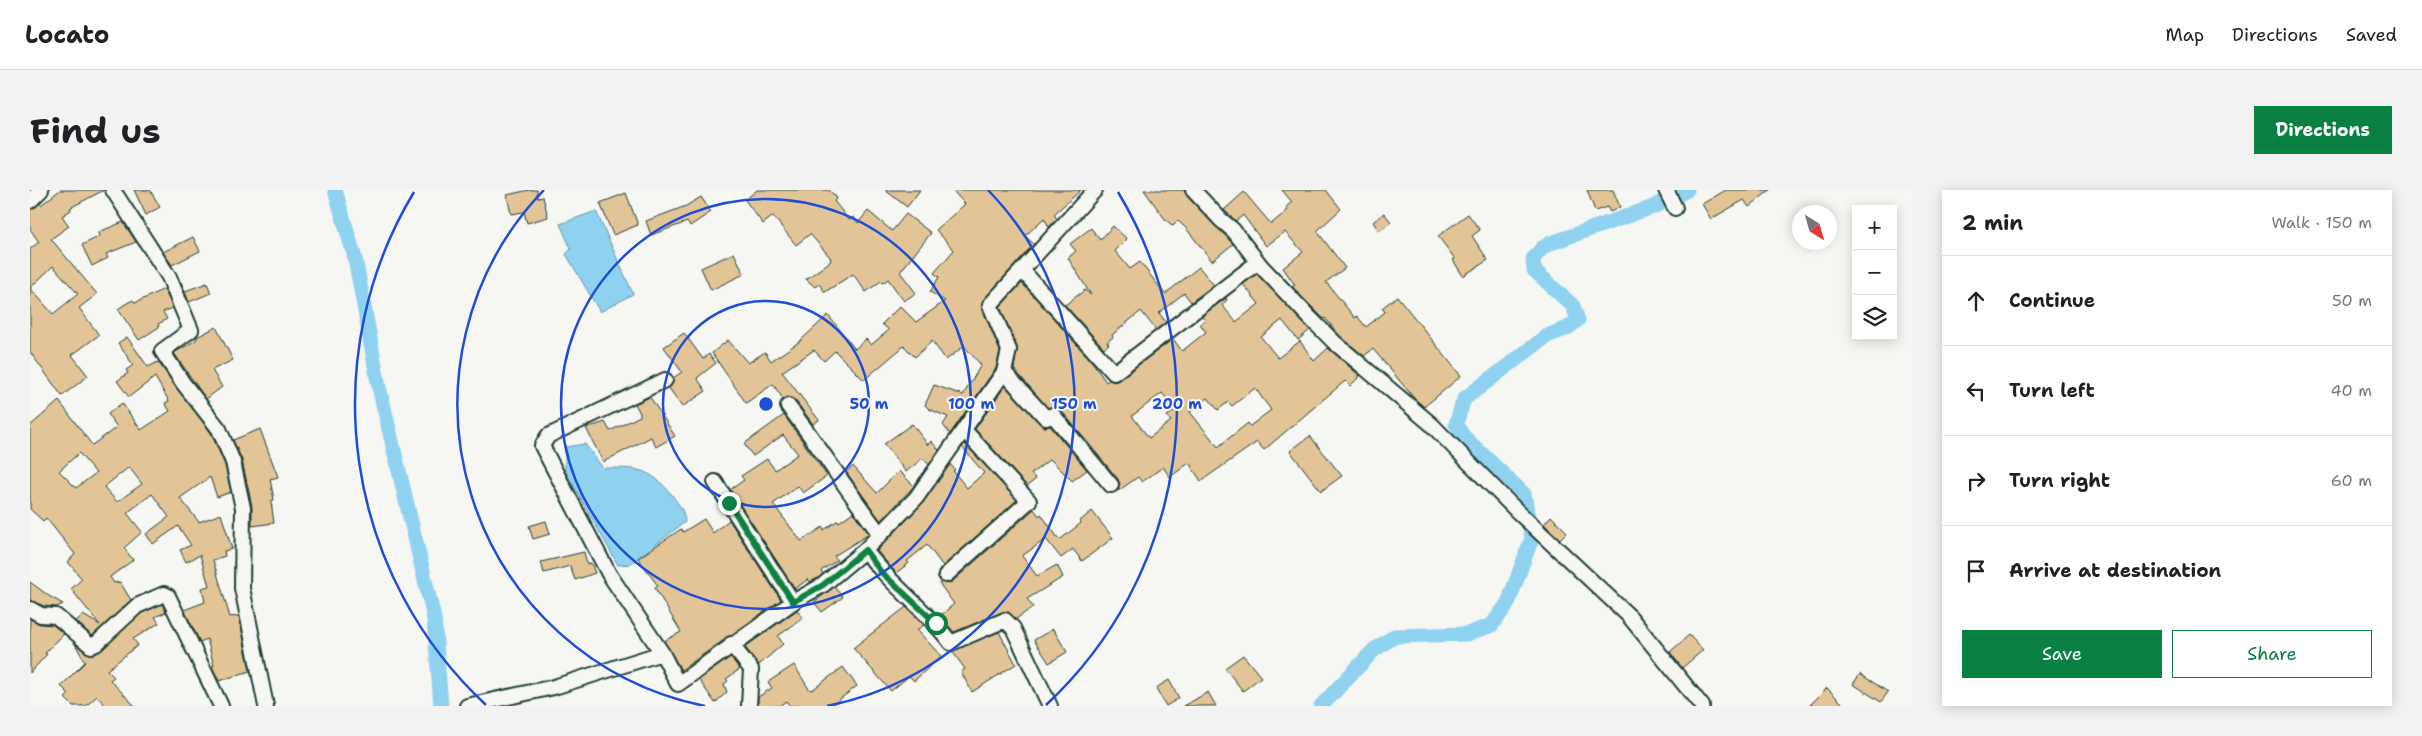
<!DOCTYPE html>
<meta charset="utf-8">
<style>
:root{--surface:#fff;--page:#f2f2f2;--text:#202124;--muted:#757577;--line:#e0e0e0;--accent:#0b8043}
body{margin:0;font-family:"Shantell Sans",sans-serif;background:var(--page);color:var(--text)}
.controls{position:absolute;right:15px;top:15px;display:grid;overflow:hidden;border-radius:0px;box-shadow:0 2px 12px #0003}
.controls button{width:45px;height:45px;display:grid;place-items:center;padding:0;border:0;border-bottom:1px solid var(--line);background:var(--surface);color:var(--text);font:25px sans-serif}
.compass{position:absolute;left:1762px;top:15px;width:45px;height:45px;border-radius:50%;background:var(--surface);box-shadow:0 2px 12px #0003;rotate:143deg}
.stop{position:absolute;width:15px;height:15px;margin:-11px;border:4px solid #0b8043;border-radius:50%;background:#fff}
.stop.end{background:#0b8043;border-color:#fff;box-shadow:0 1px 5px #0008}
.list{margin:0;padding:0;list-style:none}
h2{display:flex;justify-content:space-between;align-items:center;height:65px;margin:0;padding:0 20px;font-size:21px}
h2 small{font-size:16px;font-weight:400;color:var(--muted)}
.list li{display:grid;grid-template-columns:32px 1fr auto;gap:15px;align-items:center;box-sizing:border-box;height:90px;padding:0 20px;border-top:1px solid var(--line)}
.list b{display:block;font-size:19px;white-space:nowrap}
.list em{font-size:16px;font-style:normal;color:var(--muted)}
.actions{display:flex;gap:10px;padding:15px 20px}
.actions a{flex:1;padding:11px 0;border:1px solid var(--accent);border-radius:0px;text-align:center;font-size:18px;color:var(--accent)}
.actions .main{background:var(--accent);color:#fff}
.icon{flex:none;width:28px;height:28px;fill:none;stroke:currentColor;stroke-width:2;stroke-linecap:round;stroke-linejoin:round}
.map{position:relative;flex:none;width:1882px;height:516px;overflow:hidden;border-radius:0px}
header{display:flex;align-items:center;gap:30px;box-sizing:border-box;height:70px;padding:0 25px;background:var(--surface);border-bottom:1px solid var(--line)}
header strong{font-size:24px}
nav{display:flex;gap:28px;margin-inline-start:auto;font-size:18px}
.intro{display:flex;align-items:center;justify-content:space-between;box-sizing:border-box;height:120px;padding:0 30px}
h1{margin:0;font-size:35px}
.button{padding:12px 22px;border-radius:0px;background:var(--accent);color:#fff;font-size:18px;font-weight:700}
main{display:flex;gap:30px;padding:0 30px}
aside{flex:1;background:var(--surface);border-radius:0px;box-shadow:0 2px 12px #0003}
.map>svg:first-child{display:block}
</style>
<header>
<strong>Locato</strong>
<nav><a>Map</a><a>Directions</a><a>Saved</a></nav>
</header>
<div class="intro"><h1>Find us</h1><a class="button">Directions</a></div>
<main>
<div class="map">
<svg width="1882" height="516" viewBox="0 0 1882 516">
<rect width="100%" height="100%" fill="#f6f6f2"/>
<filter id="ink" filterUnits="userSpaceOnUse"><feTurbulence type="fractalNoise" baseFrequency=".02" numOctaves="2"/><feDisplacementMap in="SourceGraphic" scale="10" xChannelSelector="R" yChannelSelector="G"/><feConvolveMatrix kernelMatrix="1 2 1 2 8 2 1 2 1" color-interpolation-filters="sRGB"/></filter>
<g filter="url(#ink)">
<!-- water -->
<path fill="#8fd2f0" stroke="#6296a5" d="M566,21l37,83 -33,18 -34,-58 5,-5 -11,-25z
M555,254l18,24c34,0 46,-1 69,27 7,10 12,15 13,27l-55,42 -12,1 -53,-95v-23z"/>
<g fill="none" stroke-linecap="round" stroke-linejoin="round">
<!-- canal -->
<path stroke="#8fd2f0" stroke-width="15" d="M305,0l20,68 24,129 55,231 7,88
M1291,516l53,-56 21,-14 72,-2 25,-9 16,-22 24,-65 -8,-44 -61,-58 -7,-12 8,-25 83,-63 21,-8 10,-8 -5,-14 -39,-36 -1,-11 9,-11 9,-5 102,-36 34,-17"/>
</g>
<!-- building -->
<path fill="#e2c496" stroke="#1f3d34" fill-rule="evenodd" d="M30,0h44l-34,18 1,2 -9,6 7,10 -18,13 46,55 -18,14 20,27 -27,20 16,21 -26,20 -32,-44v-64l23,26 25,-20 -25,-28 -23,22v-39l9,-7 -9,-13v-19l10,-7 1,2z
M104,0h16l10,17 -14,8z
M499,0h8v8l6,-1 5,20 -21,6 -3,-11 -13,2 -4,-19z
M727,0h72l8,8 -3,3 15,19 4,-3 5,6 10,-12 24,20 14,-17 25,19 -31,39 16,21 -12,8 -16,-22 -5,4 -2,-2 -15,11 -13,-18 -28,18 -6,-8 -4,3 -9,-8 25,-18 -1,-4 -20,-23 -14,11 -23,-29 -10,8 -18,-24z
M855,0h35l-13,17z
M922,0h129l-27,24 3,5 -8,8 -5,-9 -19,18 9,8 -51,56 -1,8 18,43 -4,17 -46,66 -7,-9 5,-8 -19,-8 -4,-4 9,-20 29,10 18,-30 -17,-19 -18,14 -14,-19 -17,16 -11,-11 -40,34 -29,-29 -11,10 -10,-11 -32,22 37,48 -6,4 -18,-24 -8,-3 -4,2 -10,-15 -27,19 -34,-50 16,-13 20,23 17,-11 6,9 28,-19 29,-27 27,34 11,-10 5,6 18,-15 -7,-6 18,-18 16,16 29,-21 -15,-9 9,-15 -5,-4 20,-23 -18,-20 29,-26z
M1114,0h40l3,6 46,48 -21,17 -27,-34 -7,-6 -5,5 -8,-7z
M1252,0h44l15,19 -24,22 28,37 -19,14 29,36 2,-2 9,11 19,-15 -3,-4 15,-12 64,80 -37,31 -10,-9 -41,-49 -9,7 -24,-20 -15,-18 -1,1 -32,-32 3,-2 -12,-17 20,-16 -18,-20 -19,14 -23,-31 -7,6 -12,-11 20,-18 27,32 17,-14 -2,-3 6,-5z
M1557,0h26l7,17 -10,5 -3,-5 -12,4z
M1696,0h44l-21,17 -5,-7 -33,19 -9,-15z
M596,3l12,32 -25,10 -13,-32z
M671,7l10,15 -21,14 -3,-4 -36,13 -5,-14 40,-15z
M1354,23l7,9 -12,9 -6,-9z
M1438,24l12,16 -8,6 16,24 -25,16 -10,-16 2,-1 -17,-23z
M93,32l13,20 -30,12 2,4 -16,8 -10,-21 18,-9 -1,-4z
M1083,36l14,13 -12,12 15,18 10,-7 25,32 34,-27 15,18 -23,17 -7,-9 -25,20 7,9 -10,8 -15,-19 -29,24 1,2 -6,5 2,2 -5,4 -39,-43 20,-15 6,5 -23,-37 8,-7 -6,-7 21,-16 9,12z
M163,47l7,14 -28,14 -9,-13z
M704,63l10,21 -33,16 -10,-22z
M1227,84l53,56 -12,10 -16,-20 -21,17 17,21 22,-17 14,20 14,-13 32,28 -10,10 -5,-5 -81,69 -7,-8 -56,39 -12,-18 -19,14 -7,-10 -21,15 -4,-5 -20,14 2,-7 -2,-5 -58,-70 -6,-3 -6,2 -34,-39 3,-22 -17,-40 22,-24 71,80 13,19 3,-2 6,2 58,-43 9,12 24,-19 -6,-8 5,-4 -3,-4 24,-18 1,2 -5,5 14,17 23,-18 -16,-20zM1225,198l16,22 -21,16 -2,-3 -30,24 -28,-35 18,-14 10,12 10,-8 4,4zM1132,203l14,17 -9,6 4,5 -22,17 -17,-22z
M151,92l4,9 22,-8 4,10 -22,9z
M134,99l9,19 -10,4 4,7 -9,5 1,3 -20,13 -21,-31 9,-6 6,-3 2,3z
M186,137l17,33 -21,10 10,17 -16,12 -32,-46 22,-13 1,-3z
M654,143l19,26 6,-5 7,9 -19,15 9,13 -24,16 -13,-19 3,-3 1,-7 9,-6 -18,-25z
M97,147l21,30 10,-5 53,71 14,32 6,27 -14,5 -7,-20 -30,21 19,24 22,-8 11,35 -8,2 1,5 -12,4 17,57 9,-1 11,55 -31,10 -7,-15h2l-7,-27 -7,3 -16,-32 21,-8 -3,-14 7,-2 -9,-31 -14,7 -6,-12 11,-5 -13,-19 -25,18 -7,-10 23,-17 -17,-23 -25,19 15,19 -18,16 9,12 -23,17 4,6 6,-1 11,18 -39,36 -16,-15 7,-6 17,10 -29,-36 11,-10 -14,-17 7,-8 -29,-36 -3,3 -13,-12v-83l29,-25 33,44 25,-18 -9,-13 14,-11 19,27 29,-19 -5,-8 4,-2 -14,-24 -26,20 -12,-16 11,-8 -2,-3 7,-5 -15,-22zM49,263l17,20 -20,15 -17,-17zM99,277l13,17 -25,18 -13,-15z
M975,196l35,38 5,3 5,-1 37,44 -15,11 -22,-22 -19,15 5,5 -9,7 -52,-57z
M620,207l25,39 -19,11 -5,-10 -48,25 -17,-34 19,-6 5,9 30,-15v-3l-5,-9z
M754,225l43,61 -24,17 -5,-7 -25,18 28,37 22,-14 1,3 14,-10 1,2 14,-10 16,22 -35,22 3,4 -16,11 2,3 -5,4 -8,4 -2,-3 -13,10 -65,-99 14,-10 -3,-4 26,-17 8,11 23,-16 -15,-19 -30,21 -9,-12z
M882,234l16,21 3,-4 8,9 -10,15 -6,-7 -17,14 -22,-28z
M230,239l18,48 -8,2 4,21 -3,1 3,22 -22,3v-20l-10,-46 -9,-20z
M1280,246l32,40 -21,15 -31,-40z
M935,254l52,56 -74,66 -16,-21 -20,16 2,2 -13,10 -19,-22 45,-47 28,-40 5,6 -2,1 14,17 17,-15 -22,-26z
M823,276l24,27 22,-22 15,15 -33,35 -35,-49z
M1004,319l5,7 2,-2 17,24 3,1 20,-16 -1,-2 12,-10 21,27 -31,23 -9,-12 -12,9 -15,-19 -24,17 15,20 20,-11 6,12 -36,22 6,8 -17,12 -9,-7h-5l-48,20 -14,-16 14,-12 -15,-21 13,-1z
M1521,326l16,16 -7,7 -16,-15z
M674,329l9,14 16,-13 52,80 -100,70 -17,-29 17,-9 -26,-44 3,-2 -20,-28 43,-29 2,3z
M516,331l4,13 -17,5 -4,-13z
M554,362l3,12 4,-1 4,10 -20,7 -5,-14 -26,7 -3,-11z
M0,392l19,14 14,8 -6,3 -13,-1 -14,-6z
M804,397l9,10 -21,15 -8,-10z
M132,414l4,8 -11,5 4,6 -26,16 5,6 -31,25 7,7 -4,3 25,26h-29l-9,-10 -11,10h-13l-8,-8 4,-4 -8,-8 24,-24 -10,-18 14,10 10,-2 43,-39z
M876,417l18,18 -7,5 24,26 -27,25 -5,-5 -18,15 -38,-43z
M767,420l6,8 -25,18 5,8 -24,21 -14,-18z
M0,429l10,5 13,1 11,9 -19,19 2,1 -17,19z
M1023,439l14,23 -18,11 -15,-23z
M969,442l17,32 -44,28 -11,-20 4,-3 -13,-18z
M1659,445l14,15 -21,18 -12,-16z
M1213,465l18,22 -18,14 -18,-23z
M700,467l10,12 -14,10 2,2 -4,3 3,8 -12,11 -16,-23z
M764,475l15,24 3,1 31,-23 14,19 -26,20h-41l-4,-5 -7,5h-21v-9l14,-9 -4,-6z
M1830,484l28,18 -7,10 -28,-18z
M1139,490l10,18 -13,8 -10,-18z
M1797,498l18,18h-36z
M1178,502l8,14h-32z"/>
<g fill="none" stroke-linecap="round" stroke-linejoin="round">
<!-- street casing -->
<g stroke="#1f3d34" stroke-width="18">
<path id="street" d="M83,0l56,87 22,53 -29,21 21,32 36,46 14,33 10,46 -1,80 24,118
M1163,0l28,30 12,10 28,36 49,52 24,24 97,82 87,88 111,104 73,90
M1636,0l9,18
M0,11l11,-11
M992,80l92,103 144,-111
M974,182l42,46 7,-3 58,70
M635,190l-117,56 -6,10 67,128 53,79 16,31 115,-82 30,-17 42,-35 51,-52 88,-126 5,-22 -19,-45 105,-115
M758,216c33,42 60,86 92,128
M685,292l78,120
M835,360c25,35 60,58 86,93l54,-23 8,8 37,78
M916,385l83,-74 -65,-71
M0,419l11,6 15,1 35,30 5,-2 41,-38 27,-12 4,2 53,110
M701,454l20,25 -2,37
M437,516l87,-19 108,-34"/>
</g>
<!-- street -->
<use href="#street" stroke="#f6f6f2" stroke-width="14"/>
</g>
</g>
<g fill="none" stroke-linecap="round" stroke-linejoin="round" filter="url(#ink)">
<!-- route -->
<path stroke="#0b8043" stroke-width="6" d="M699,313l64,99 30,-17 42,-35 16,22 55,51"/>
</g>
<!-- distance rings -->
<g fill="none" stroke="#1d4ed8" stroke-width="2.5">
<circle cx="736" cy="214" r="103"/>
<circle cx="736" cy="214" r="205"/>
<path d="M675 516A308 308 0 0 1 514 0M958 0A308 308 0 0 1 797 516"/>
<path d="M456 515A411 411 0 0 1 384 2M1088 2A411 411 0 0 1 1016 515"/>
</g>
<circle cx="736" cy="214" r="8" fill="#1d4ed8" stroke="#f6f6f2" stroke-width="2.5"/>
<g font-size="15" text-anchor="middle" font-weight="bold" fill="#1d4ed8" stroke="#f6f6f2" stroke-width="4" stroke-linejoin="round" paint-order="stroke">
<text x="839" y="219">50 m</text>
<text x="941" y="219">100 m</text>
<text x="1044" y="219">150 m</text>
<text x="1147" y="219">200 m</text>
</g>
</svg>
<div class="controls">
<button>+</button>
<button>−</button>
<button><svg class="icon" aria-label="layers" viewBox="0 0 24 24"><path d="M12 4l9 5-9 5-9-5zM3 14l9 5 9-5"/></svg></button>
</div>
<svg class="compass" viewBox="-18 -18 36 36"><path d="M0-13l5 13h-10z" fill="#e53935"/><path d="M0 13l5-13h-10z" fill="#757577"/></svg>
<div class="stop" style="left:906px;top:433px"></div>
<div class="stop end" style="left:699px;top:313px"></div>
</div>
<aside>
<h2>2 min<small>Walk · 150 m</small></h2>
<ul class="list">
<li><svg class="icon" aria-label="ahead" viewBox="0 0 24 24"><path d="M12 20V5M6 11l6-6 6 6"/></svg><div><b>Continue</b></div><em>50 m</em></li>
<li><svg class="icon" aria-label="left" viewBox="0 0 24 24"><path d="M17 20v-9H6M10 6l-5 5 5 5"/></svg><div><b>Turn left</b></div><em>40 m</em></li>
<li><svg class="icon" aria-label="right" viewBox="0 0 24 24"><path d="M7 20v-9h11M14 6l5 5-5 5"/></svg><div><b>Turn right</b></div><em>60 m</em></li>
<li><svg class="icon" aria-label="arrive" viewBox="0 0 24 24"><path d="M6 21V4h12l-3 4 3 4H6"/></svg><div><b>Arrive at destination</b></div></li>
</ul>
<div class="actions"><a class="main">Save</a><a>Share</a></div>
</aside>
</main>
